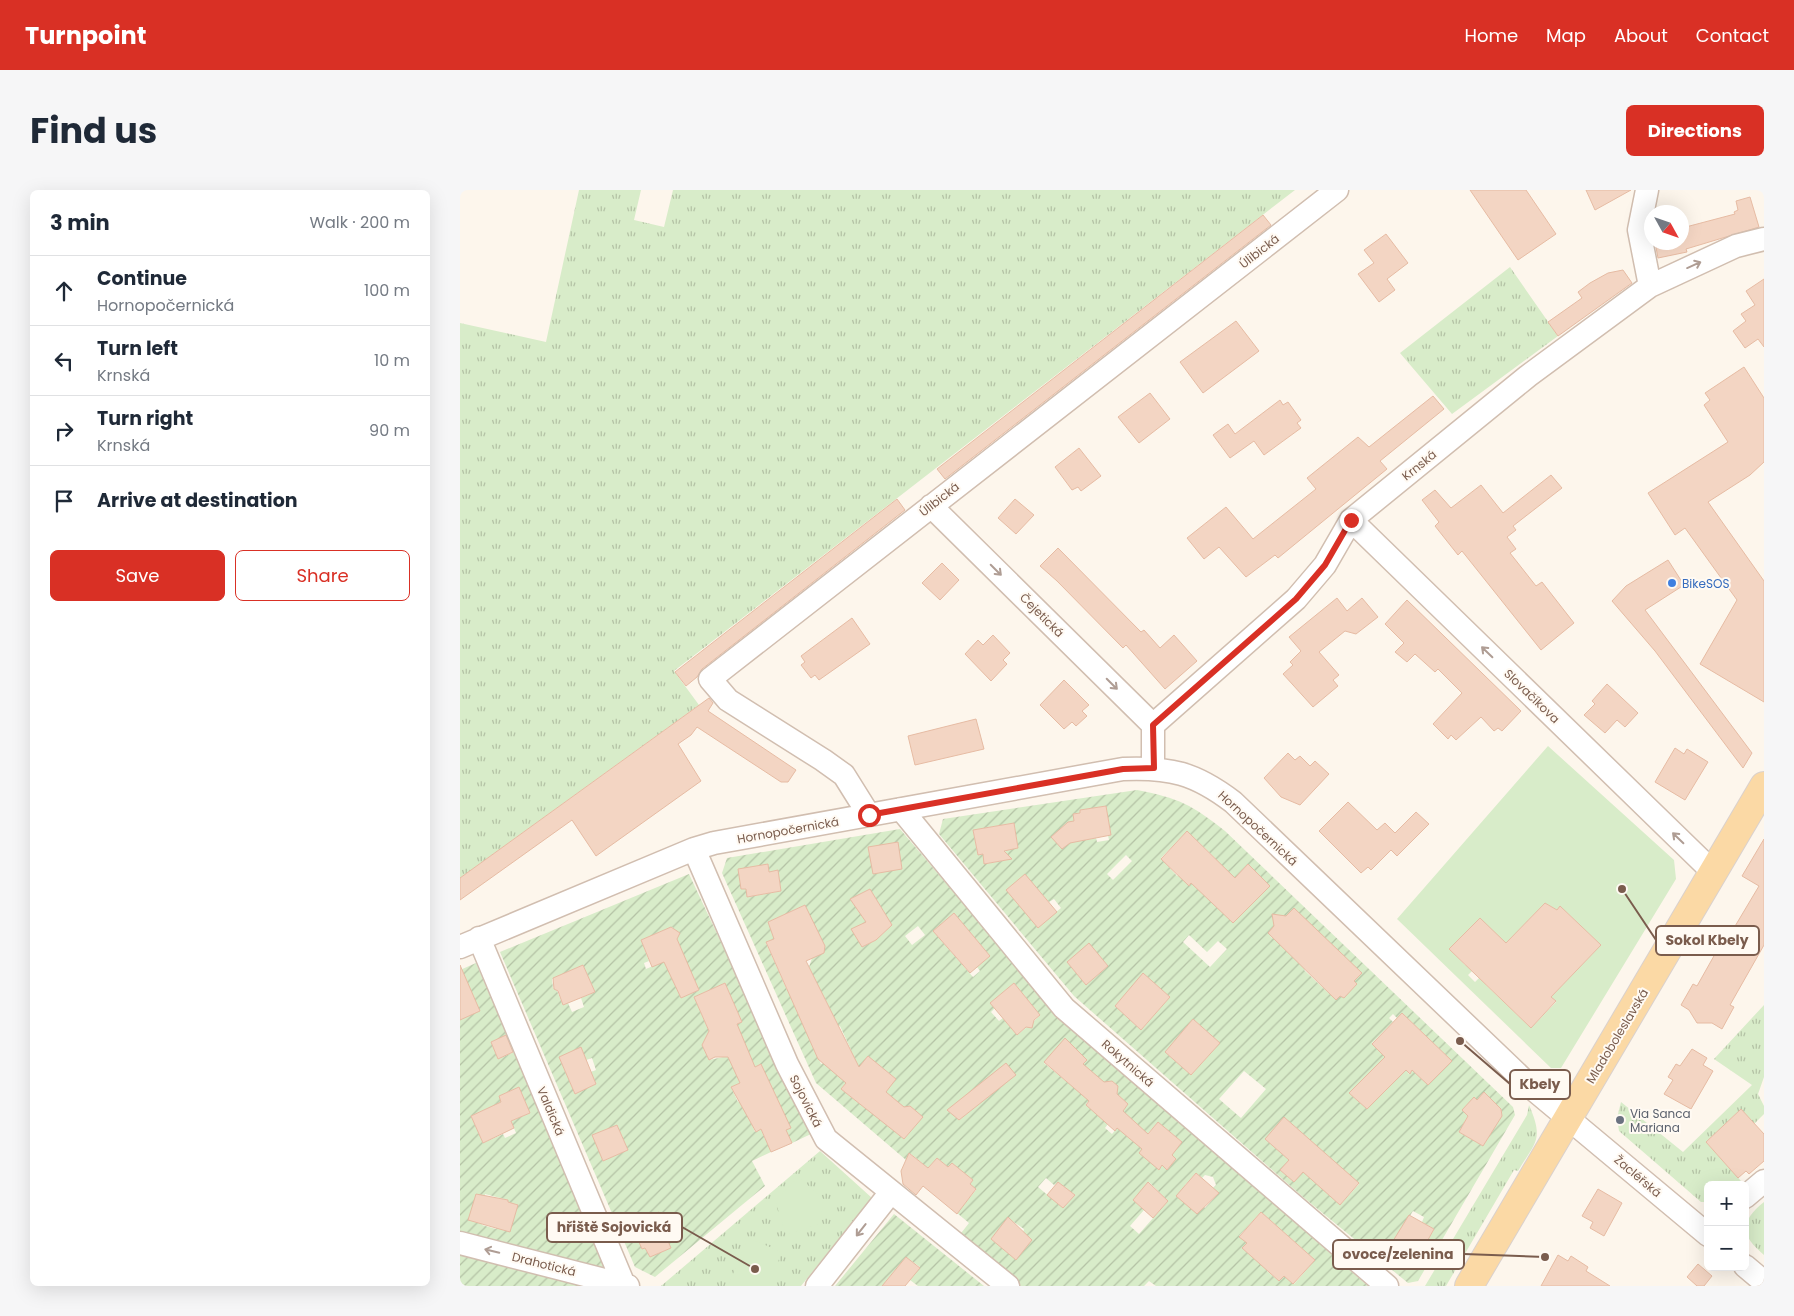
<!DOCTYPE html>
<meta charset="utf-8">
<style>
:root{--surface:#fff;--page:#f6f6f7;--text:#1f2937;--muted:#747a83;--line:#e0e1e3;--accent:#d93025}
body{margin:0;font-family:Poppins,sans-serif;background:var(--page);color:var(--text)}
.controls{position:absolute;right:15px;bottom:15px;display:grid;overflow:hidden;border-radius:8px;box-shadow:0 5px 20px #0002}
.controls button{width:45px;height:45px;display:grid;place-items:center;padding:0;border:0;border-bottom:1px solid var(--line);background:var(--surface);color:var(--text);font:25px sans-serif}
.compass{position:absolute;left:1184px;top:15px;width:45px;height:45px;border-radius:50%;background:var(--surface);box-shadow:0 5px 20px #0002;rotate:130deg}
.stop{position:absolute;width:15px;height:15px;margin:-11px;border:4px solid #d93025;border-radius:50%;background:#fff}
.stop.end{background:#d93025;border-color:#fff;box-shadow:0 1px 5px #0008}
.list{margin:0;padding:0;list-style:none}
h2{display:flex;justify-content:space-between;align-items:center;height:65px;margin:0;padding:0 20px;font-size:21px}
h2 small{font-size:16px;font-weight:400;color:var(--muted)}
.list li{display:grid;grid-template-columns:32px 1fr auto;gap:15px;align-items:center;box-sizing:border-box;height:70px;padding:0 20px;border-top:1px solid var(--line)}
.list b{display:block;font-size:19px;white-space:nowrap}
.list p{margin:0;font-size:16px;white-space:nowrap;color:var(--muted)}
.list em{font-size:16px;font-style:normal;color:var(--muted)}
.actions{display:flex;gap:10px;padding:15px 20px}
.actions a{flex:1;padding:11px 0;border:1px solid var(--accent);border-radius:8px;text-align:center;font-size:18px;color:var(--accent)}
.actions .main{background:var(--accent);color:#fff}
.icon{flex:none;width:28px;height:28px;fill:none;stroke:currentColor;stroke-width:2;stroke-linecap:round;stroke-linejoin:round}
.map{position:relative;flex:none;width:1304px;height:1096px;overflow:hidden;border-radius:8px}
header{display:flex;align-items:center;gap:30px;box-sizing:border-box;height:70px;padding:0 25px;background:var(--accent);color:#fff}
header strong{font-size:24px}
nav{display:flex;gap:28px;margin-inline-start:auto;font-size:18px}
.intro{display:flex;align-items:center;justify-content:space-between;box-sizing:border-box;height:120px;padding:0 30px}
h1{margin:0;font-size:35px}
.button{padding:12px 22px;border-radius:8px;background:var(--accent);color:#fff;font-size:18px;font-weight:700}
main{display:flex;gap:30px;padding:0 30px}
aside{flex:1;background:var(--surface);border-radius:8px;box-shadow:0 5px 20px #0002}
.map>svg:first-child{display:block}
</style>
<header>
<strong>Turnpoint</strong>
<nav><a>Home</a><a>Map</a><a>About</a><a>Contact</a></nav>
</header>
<div class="intro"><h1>Find us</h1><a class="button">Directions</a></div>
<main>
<aside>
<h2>3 min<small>Walk · 200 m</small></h2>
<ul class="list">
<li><svg class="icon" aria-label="ahead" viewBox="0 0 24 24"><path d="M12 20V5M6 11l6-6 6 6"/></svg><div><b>Continue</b><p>Hornopočernická</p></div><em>100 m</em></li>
<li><svg class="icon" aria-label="left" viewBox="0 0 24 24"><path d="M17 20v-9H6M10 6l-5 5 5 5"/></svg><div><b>Turn left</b><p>Krnská</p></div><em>10 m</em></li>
<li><svg class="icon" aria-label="right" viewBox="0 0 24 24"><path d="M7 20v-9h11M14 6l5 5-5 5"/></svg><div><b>Turn right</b><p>Krnská</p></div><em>90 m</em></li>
<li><svg class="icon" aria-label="arrive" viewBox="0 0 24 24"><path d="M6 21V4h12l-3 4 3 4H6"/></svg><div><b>Arrive at destination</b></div></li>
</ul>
<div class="actions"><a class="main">Save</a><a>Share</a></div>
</aside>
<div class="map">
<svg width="1304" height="1096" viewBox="0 0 1304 1096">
<defs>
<pattern id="grass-tufts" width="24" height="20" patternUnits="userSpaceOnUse" patternTransform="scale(1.25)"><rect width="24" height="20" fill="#d8ecc9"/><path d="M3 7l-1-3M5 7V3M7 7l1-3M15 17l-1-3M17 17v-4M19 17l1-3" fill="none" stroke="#b4c2a5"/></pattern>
<pattern id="garden-furrows" width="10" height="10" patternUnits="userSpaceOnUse" patternTransform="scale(1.25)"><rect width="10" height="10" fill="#d8ecc9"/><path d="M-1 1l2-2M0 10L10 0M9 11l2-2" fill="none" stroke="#b4c2a5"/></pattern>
</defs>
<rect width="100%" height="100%" fill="#fdf6ec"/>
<!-- grass -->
<path fill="url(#grass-tufts)" d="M119,0h62l-7,30 30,7 9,-37h622l-621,481 25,34 -239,173v-555l86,19z
M1050,77l48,69 -106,78 -52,-61z
M1304,815v72l-6,17 6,12v8l-10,10 -13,-15 -35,33 35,39 -4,4h-29v17h-7l-82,-71 -2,-13 4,-16 62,50 69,-67 -38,-26z
M1069,915c15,35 7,36 -11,66l-4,-1 -68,116h-21l102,-171z
M360,961l52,47 -71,88h-140z
M1304,1012v53c-23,-19 -25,-33 0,-53z"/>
<!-- park -->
<path fill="#d8ecc9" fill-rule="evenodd" d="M1088,556l126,114 2,19 -115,189h-10l-154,-149zM1085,713l12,7 4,-3 40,38 -50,52 5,5 -25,26 -45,-43 -4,-10 -7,7 -7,-7 7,-7 -10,-3 -15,-16 50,1z
M339,987l24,22 -2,24 -35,12 -11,-35z
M288,1048l34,14 -14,34h-40z"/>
<!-- garden -->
<path fill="url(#garden-furrows)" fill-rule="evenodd" d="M677,600c42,8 55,15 88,41l288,276 2,8 -97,166 -10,2 -105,-86 -229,-201 -135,-162 4,-15zM646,616l4,24 -3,1 2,9 -12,2 -1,-4 -11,2 -11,-19 -1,-7 7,-1v-3zM554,633l4,25 -13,2 2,10 -22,4 -2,-10 -5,1 -5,-25zM727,641l28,27 -12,12 -26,6 -16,-18zM666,665l6,6 -19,19 -6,-6zM788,674l22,22 -37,37 -21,-21zM565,685l24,27 5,-3 7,9 -23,19zM833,719l-19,30 -3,-2 -2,-4zM729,745l18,17 11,-11 9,8 -17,18 -27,-25zM629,754l19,22 -22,19 -19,-23zM861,762l40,21 -7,8 3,3 -13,13 -4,-1 -4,4 -32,-30zM684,784l26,23 -29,33 -26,-24zM942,823l50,48 -24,24 -16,-15 -3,4 -3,-4 -39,39 -18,-16 36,-36 -13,-14 21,-21 -4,-4 4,-4 4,4zM733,829l27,24 -29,32 -26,-23zM784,881l22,18 -25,29 -22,-19zM1024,902l17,17 1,5 -19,32 -24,-14 9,-16 -6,-6 12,-12 3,2zM824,927l75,67 -19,21 -36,-34 -10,11 -14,-12 9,-10 -23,-21zM953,1021l11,6 -2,5 12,7 -15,27 -26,-15z
M440,639l158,186 310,271h-212l-7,-5 -5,5h-124l-62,-49 11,-14 -12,-10 19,-23 -6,-6 3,-4 -21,-17 -4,4 -11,-9 -9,10 -17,-14 -5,6 -90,-77 -94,-210 5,-15zM308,674l1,8 9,-1 3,20 -33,6 -2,-8h-5zM410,699l22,36 -16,15 -14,7 4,-25 -15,-23zM345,715l-3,33 16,-7 6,20 -12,7 -3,9 6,13 -28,10 -21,-47 9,-5 -7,-16zM494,723l36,43 -13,11 3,4 -7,6 -40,-46zM458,736l7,9 -13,10 -7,-9zM554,793l26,32 -7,7 -1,4 -5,1 -10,8 -14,-17 -4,3 -8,-9 4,-4 -5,-5zM365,809l9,19 -2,11 8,-3 11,24 -30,14 -23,-52zM605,848l21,22 -19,22 -23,-19zM408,866l28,23 -22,26 -4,-3 -5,6 -24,-19zM555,885l-56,45 -12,-10zM652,891l6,5 -1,8 11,10 -5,7 4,5 -15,18 -7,-6 3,-4 -22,-20 19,-21zM451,917l11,10 -18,22 -19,-16zM698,932l24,20 -20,24 -20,-26zM736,983l6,5 3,-3 8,2 3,8 -3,3 6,5 -14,15 -20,-23zM586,988l8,7 4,-3 17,13 -12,13 -25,-21zM689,992l19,19 -29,33 -9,-8 14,-16 -11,-10zM801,1022l54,48 -21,24 -10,-8 -5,5 -12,-10 5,-6 -16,-5 -14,-12 5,-5 -8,-7zM548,1028l16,11 -8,31 -25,-21z
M229,684l122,260 -19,9 -4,-9 -20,9 3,9 -19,9 13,25 -110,91 -20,-10 -135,-315zM212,737l6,6 -1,6 6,14 -37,16 -2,-6 5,-2 -8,-21zM123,775l12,27 -14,6 3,9 -12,5 -4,-9 -5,2 -6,-14 -4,-3 -1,-9zM233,786l6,14 -18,8 -6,-14zM265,793l17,39 -11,5 -8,30 -14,3 -7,-15 7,-14 -15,-34zM121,858l5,12 6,-2 4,12 -5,2 5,12 -21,10 -16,-37zM301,874l29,64 -25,11 -4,-10 -6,3 -4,-10 -4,-24 -9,4 -7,-15 9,-4 -3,-7zM157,935l11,25 -25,11 -10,-26zM199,1022l11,25 -3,2 4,9 -21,9 -5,-9 -3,1 -5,-13 -7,2 -6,-14 8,-4 1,3z
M16,773l131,301 -7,7 -140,-37v-264zM46,845l8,17 -16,7 -7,-17zM59,897l11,26 -19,8 5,12 -11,5 -2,-4 -20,9 -12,-27 22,-10 11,3 -5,-13zM25,1004l23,6 -12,29 -14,-4z
M434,1024l90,72h-66l-8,-6 10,-13 -14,-10 -21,25 5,4h-55z
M0,1064l141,32h-141z"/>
<!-- building -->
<path fill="#f3d5c3" stroke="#e6bba3" d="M1010,0h56l30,44 -38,26z
M1126,0h45l-36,20z
M1290,7l9,30 -73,22 1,3 -29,6 -3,-16h27v-14l53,-14 -1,-2 4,-2 -2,-9z
M803,25l8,10 -326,254 -8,-10z
M926,44l22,29 -21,16 8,11 -16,12 -21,-28 16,-11 -10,-13z
M1163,80l9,13 -74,53 -10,-14 34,-24 -4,-6 12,-9 18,-10z
M1304,89v68l-6,-8 -13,9 -12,-17 13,-10 -5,-7 14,-9 -9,-14z
M776,131l23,30 -56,42 -23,-31z
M1284,177l20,31v64l-14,13 -42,27 56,79v121l-64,-38 37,-64 -52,-72 -10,7 -27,-42 80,-51 -24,-37 6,-5 -5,-7z
M690,203l20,26 -31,24 -21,-26z
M973,206l11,13 -64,52 7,8 -109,89 -3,-3 -29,22 -27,-30 -15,12 -17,-21 39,-31 27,32 63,-50 -9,-11 51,-41 11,10z
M820,210l3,5 5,-3 13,18 -4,3 4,5 -37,27 -10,-14 -24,17 -17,-23 15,-11 7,10z
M619,258l22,28 -20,15 -3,-4 -6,3 -17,-23z
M1091,285l11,13 -49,38 3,4 -9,7 9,12 -6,4 26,33 6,-4 32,41 -33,27 -79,-99 -4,4 -23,-29 4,-4 -17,-22 13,-10 16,18 30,-23 22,28z
M437,309l8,11 -203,159 -5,8 -11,9 -11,-14z
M555,309l19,16 -18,19 -18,-16z
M598,358l83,84 3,-2 16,18 14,-13 23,26 -32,28 -39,-44 -3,3 -66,-67 -17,-15z
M1208,370l16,25 -39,25 107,143 -9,15 -88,-117 -43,-50 14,-15z
M482,373l17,17 -19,20 -18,-17z
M877,408l10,13 15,-13 16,19 -22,17 -11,-3 -26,21 20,23 -6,5 5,6 -25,21 -30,-33 10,-9 -3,-3 11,-11 -12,-14z
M947,410l114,111 -19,20 -4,-3 -4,3 -13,-14 -25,23 -5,-5 -3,4 -15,-15 29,-31 -24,-24 -3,3 -20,-18 -8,8 -12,-10 9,-9 -19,-19z
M392,428l18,26 -51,36 -4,-5 -4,3 -10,-13 4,-3 -4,-6z
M533,445l17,18 -7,7 4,4 -16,17 -26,-27 13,-14 5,5z
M604,490l25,25 -7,6 5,5 -11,10 -4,-4 -8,7 -24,-24z
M1147,494l31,29 -13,14 -8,-7 -12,13 -21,-18 11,-11 -3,-3z
M249,508l4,5 -5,8 88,59 -8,12h-7l-84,-55 -6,8 -13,9 23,37 -105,75 -24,-36 -112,80v-22z
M516,529l8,30 -69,16 -7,-29z
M1215,558l9,6 3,-5 21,13 -23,38 -30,-18z
M828,563l7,7 5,-4 10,10 5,-5 14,13 -29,31 -19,-8 -17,-19z
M888,612l29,28 8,-7 10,10 21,-21 13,12 -32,32 -6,-6 -20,20 -3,-3 -7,6 -42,-42z
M646,616l5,29 -41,8 -8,6 -11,-12 17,-15 6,-1 -1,-7 7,-1v-3z
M554,633l4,25 -14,3 8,8 -28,5 -1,-10 -5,1 -5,-25z
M727,641l48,47 13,-14 22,22 -37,37 -42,-40 -2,3 -28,-27z
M1304,649v106l-34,60 4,2 -12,22 -10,-6h-15l-8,-13 -8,-5 12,-21 4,2 22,-39 3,1 37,-62 -17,-10z
M438,652l4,27 -29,5 -5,-27z
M308,674l1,8 9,-2 3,21 -34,6 -1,-8h-5l-3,-20z
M565,684l32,38 -19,16 -32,-38z
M410,699l22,36 -16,15 -14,7 -11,-18 15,-7 -16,-23z
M1085,713l12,7 3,-4 41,39 -50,52 5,4 -25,27 -82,-79 31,-31 26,25z
M345,715l20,41 -1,7 -18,8 53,106 9,-11 28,23 -10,13 18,15 6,-1 13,11 -19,22 -63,-50 5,-6 -28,-24 -52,-117 8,-3 -6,-17z
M834,718l68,65 -8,8 3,3 -13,14 -4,-2 -4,4 -68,-67 6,-7 -2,-12 14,2z
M494,723l36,43 -20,17 -37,-42z
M211,737l9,6 -3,6 22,51 -18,8 -17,-36 -12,5 -11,-27z
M629,753l19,23 -22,19 -19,-23z
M0,775l20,46 -20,9z
M123,775l12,27 -32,13 -5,-14 -4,-2 -1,-11z
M683,783l27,24 -29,33 -26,-24z
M265,793l17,39 -5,2 18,43 6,-3 30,64 -5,2 6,13 -21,9 -10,-23 -5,3 -25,-45 9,-4 -12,-26h-13l-6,3 -7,-15 7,-14 -15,-34z
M554,793l26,32 -6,5 -2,8 -6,-1 -9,8 -27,-32z
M942,823l50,48 -24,24 -16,-15 -2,4 -4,-4 -39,39 -18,-16 36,-36 -13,-13z
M733,829l27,24 -29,32 -26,-23z
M46,845l7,17 -15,7 -7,-17z
M605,848l22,22 -4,4 21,18 8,-1 6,5 -1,8 11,10 -5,7 25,23 10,-12 24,20 -10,13 4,4 -9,11 -5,-5 -3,5 -20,-17 3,-4 -25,-21 -2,3 -29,-26 3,-4 -45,-39z
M121,857l15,37 -21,10 -16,-37z
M1232,859l15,9 -4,7 10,6 -22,38 -27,-15 9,-14 -5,-3 8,-13 4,2z
M546,873l10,12 -57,45 -12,-10z
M59,897l11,26 -19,8 3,7 -31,15 -12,-27 30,-14 -2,-6z
M1024,902l17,17 1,7 -19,30 -24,-14 9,-16 -6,-6 12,-13 3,3z
M1281,919l23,25v27l-15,13 -3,-3 -8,7 -32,-36z
M824,927l75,66 -19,22 -37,-33 -9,10 -14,-12 9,-10 -24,-21z
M157,935l11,25 -25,11 -11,-26z
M449,963l19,15 9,-10 11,9 4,-4 21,17 -3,4 6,5 -19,25 -34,-28 -7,9 -13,-11 -2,-13z
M736,983l23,20 -22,21 -21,-18z
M598,992l17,13 -12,13 -16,-13z
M688,992l20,19 -15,17 -20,-18z
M1138,999l24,14 -18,33 -14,-8 3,-6 -11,-6z
M16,1004l32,6v2l10,3 -8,27 -42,-12z
M199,1022l4,7 7,3 -3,8 3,7 -3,2 4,9 -21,9 -5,-9 -3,1 -11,-25z
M801,1022l54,48 -22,24 -9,-8 -5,5 -37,-33 5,-5 -8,-6z
M949,1025l25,14 -15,27 -26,-15z
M548,1027l24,23 -16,20 -25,-21z
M1098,1065l10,6 3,-5 17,11 -2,4 24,15h-69z
M446,1067l14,11 -15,18h-23z
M1238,1074l14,12 -8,10h-7l-10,-9z"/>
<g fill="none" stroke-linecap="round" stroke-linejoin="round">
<!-- minor casing -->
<g stroke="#d1beb0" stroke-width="25">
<path id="minor" d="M1187,0l-8,40 11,56
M471,316l222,219
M891,330l362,352
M693,578v-43l143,-126 29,-34 26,-45 177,-144 122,-90 86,-40 28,-7
M441,619l163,199 323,278
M409,625l-25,-40 -21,-15 -95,-60 -18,-21 627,-489
M234,659l93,215 39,75 182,147
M19,748l145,347
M0,757l234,-98 20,-6 409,-74c47,-2 72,4 110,33l300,287 175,146
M1285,1007l19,-16
M0,1053l168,43
M1285,1076l19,16
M357,1096l74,-94"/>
</g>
<!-- major casing -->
<g stroke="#dad1cd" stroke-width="30">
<path id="major" d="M1009,1096l295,-500"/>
</g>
<!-- minor -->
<use href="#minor" stroke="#fff" stroke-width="22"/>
<!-- major -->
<use href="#major" stroke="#fbd9a5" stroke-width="28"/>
</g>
<!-- one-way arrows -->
<defs><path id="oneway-shaft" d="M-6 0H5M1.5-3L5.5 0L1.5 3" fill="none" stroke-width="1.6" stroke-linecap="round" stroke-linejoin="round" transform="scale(1.25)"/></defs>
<g stroke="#af9d94">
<use href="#oneway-shaft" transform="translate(1234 75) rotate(-24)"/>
<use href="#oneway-shaft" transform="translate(536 380) rotate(45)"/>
<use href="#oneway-shaft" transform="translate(1027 462) rotate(-136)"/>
<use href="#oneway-shaft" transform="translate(652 494) rotate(45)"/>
<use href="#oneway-shaft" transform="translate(1218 648) rotate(-136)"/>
<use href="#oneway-shaft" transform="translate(401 1040) rotate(128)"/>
<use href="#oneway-shaft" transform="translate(32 1061) rotate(-166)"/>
</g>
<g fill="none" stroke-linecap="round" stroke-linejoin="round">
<!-- route -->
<path stroke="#d93025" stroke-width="6" d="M409,625l254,-46 31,-1 -1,-43 143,-126 29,-34 26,-45"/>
</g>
<!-- markers -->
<circle fill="#3f7fe0" stroke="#fffaf3" stroke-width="2" cx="1212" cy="393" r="5"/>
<circle fill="#6b7280" stroke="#fffaf3" stroke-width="2" cx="1160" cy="930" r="5"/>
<g text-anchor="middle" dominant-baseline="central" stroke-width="4" stroke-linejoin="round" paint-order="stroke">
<!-- street labels -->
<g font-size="12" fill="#7a5c4d" stroke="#fffaf3">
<text transform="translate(799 61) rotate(-38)">Úlibická</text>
<text transform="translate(959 275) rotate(-39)">Krnská</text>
<text transform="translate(479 309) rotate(-38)">Úlibická</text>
<text transform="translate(582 425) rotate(45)">Čejetická</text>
<text transform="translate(1072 506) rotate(44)">Slovačíkova</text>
<text transform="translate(798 638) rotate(43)">Hornopočernická</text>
<text transform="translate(328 640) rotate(-10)">Hornopočernická</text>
<text transform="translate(1157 846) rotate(-59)">Mladoboleslavská</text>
<text transform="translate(668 873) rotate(41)">Rokytnická</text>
<text transform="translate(346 911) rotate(63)">Sojovická</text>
<text transform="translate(91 921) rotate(67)">Valdická</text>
<text transform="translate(1178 986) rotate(40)">Žacléřská</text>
<text transform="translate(84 1074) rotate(14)">Drahotická</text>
</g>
<!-- shop labels -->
<g font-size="12" fill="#366cbe" stroke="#fffaf3" text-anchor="start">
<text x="1222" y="393">BikeSOS</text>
</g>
<!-- worship labels -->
<g font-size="12" fill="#5b616d" stroke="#fffaf3" text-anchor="start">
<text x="1170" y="923">Via Sanca<tspan x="1170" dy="14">Mariana</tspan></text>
</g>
</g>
<!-- callouts -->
<path fill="none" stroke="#7a5c4d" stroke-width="2" d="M1162 699L1196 750M1000 851L1050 894M295 1079L222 1037M1085 1067L1004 1064"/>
<g fill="#7a5c4d" stroke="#fffaf3" stroke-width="2">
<circle cx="1162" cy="699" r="5"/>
<circle cx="1000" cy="851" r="5"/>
<circle cx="295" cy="1079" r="5"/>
<circle cx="1085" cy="1067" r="5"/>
</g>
<g fill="#fffaf3" stroke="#7a5c4d" stroke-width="2">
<rect x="1196" y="736" width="103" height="29" rx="5"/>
<rect x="1050" y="880" width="60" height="29" rx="5"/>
<rect x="87" y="1023" width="135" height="29" rx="5"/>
<rect x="873" y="1050" width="131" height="29" rx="5"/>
</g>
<g font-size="14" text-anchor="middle" font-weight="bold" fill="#7a5c4d">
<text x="1247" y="755">Sokol Kbely</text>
<text x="1080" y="899">Kbely</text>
<text x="154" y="1042">hřiště Sojovická</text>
<text x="938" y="1069">ovoce/zelenina</text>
</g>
</svg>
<div class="controls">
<button>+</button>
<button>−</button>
</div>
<svg class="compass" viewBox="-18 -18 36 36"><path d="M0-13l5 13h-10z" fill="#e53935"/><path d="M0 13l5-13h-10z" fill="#747a83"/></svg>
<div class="stop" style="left:409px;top:625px"></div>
<div class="stop end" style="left:891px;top:330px"></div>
</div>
</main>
